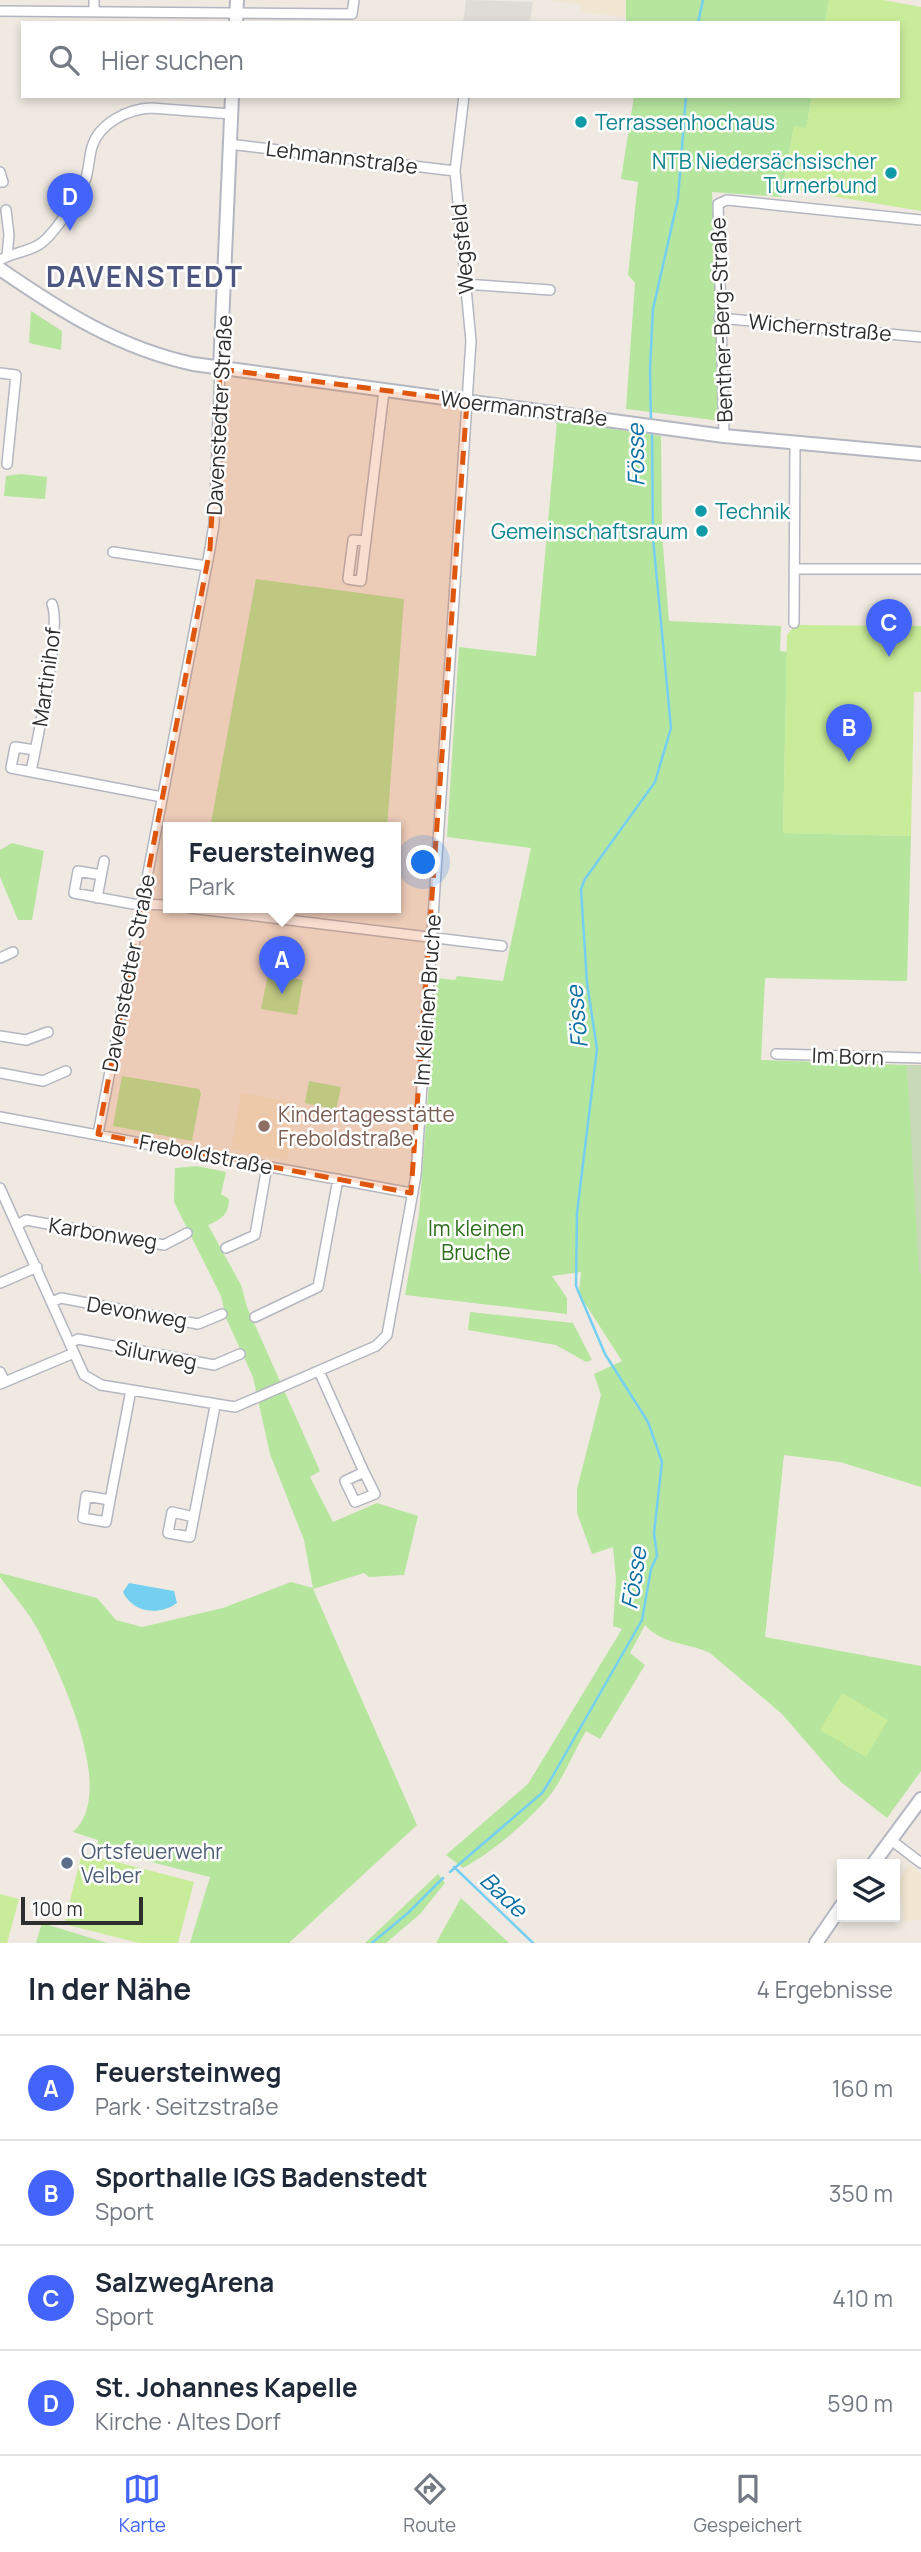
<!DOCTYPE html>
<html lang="de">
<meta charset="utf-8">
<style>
:root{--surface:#fff;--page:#f6f6f7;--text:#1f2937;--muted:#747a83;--line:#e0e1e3;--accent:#4264fb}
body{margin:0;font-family:Manrope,sans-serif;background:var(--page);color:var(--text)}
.controls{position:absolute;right:21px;bottom:21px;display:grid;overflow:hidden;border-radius:0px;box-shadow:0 4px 10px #0003}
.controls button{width:63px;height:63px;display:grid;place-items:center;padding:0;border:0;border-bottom:2px solid var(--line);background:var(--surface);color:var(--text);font:35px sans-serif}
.scale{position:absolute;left:21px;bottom:18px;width:122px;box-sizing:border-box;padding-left:7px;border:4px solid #2e2e2e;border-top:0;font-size:19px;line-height:24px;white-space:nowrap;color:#2e2e2e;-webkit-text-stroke:5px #fff;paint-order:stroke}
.you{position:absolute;left:424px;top:863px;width:24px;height:24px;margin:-18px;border:5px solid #fff;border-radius:50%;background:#1a73e8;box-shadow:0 0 0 10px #1a73e833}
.badge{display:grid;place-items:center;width:46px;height:46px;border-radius:50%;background:var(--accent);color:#fff;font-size:23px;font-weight:700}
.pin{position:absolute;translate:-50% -58px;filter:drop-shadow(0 2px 4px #0008)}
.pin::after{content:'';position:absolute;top:37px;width:24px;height:21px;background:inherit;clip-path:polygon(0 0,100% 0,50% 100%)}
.popup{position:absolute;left:163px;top:822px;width:238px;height:91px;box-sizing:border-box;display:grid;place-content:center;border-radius:0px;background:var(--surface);filter:drop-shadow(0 2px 5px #0005);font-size:23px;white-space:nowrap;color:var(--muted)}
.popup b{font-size:26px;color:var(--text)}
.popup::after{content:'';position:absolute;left:50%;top:100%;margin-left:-14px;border:14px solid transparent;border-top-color:var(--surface)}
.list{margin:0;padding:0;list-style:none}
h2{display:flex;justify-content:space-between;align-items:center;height:91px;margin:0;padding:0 28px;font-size:30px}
h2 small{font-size:23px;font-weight:400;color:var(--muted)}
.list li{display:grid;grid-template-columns:46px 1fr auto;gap:21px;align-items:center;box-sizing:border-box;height:105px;padding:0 28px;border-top:2px solid var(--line)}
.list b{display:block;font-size:26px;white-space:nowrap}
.list p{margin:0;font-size:23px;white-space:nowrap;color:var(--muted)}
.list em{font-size:23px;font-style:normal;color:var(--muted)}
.icon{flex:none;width:38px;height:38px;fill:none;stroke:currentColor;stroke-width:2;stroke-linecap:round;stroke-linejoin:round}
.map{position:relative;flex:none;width:921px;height:1943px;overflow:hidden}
.search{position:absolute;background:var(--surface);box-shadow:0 4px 10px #0003;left:21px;right:21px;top:21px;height:77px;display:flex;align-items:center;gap:18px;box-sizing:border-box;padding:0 24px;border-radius:0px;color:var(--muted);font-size:26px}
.sheet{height:511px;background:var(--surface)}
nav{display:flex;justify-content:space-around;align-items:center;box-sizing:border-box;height:98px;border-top:2px solid var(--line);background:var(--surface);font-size:19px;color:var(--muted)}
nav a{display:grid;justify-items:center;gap:4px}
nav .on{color:var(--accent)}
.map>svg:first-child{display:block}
</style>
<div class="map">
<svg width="921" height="1943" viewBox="0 0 921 1943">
<rect width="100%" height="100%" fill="#efe9e1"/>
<!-- education -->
<path fill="#f0e6d1" d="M550,0h76v17l-45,-5v-7z
M241,1093l56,10 -10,57 -56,-11z
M909,1865l12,9v46l-17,1 -3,-27 -6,-5v-5z"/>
<!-- green -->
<path fill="#b6e59e" d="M626,0h203l-4,23h-199z
M634,96h178l-6,33 -12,-2 -13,70 -69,-5 9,229 -95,-12 9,-126 -7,-8 10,-93 -17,-3z
M31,311l31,20 -1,19 -32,-7z
M557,421l104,15 1,98 7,87 112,5 -1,25 7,1 -4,181 128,3 -4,145 -142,-3 -4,82 146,5 14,209v213l-81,-25 -56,-7 -19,182 156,29v105l-34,47 -46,-36 -59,-68 -72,-61c-24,-11 -47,-8 -65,-28l-15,28 15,12 -45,74 -14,-8c-12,20 -21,44 -35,63 -22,27 -57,57 -88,74l-17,-13 82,-71 94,-155 -9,-3 3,-47 -3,-32 -21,7 -15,-41v-24l24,-94 -7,-21 28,-13 -43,-67 2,-22 -29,4 15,22v16l-162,-19 14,-81 18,-236 18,2 2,-4 46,5 28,-133 -84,-11 12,-190 77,9z
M21,474l26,3 -2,22 -41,-3 2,-20z
M256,579l148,20 -17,229h-177z
M12,843l32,8 -12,69h-14l-18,-43v-27z
M268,974l35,6 -6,35 -36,-6z
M122,1076l77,13 2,4 -9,48 -79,-15z
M309,1081l32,6 -5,23 -31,-7z
M197,1166l29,6 -5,22 8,5c0,15 -7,20 -21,26l33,60 6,22 73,164 -10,6 23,45 44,-19 41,13 -14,59 -35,2 -5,-4 -51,16 104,236 -128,118h-99l20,-66 -113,-29 1,-8 -25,-8c45,-39 -13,-159 -35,-202 -10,-19 -26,-36 -38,-53v-4l97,25 19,22 26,7 81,-19 68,-26 22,6 -9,-48 -34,-86 -17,-77 -27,-59 -5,-22 -47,-94 1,-34z
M470,1312l103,11 19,37 -6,2 -30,-17 -88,-15z
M438,1874l7,9 -25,31 -34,29h-21z
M461,1898l48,45h-73z
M42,1923l65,20h-71z"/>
<!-- cemetery -->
<path fill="#c8d9b8" d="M907,1065h14v209l-2,-1z"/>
<!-- pitch -->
<path fill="#c9ec9a" d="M829,0h54l38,7v204l-138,-23 11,-62 12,2 6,-32h86v-73h-73z
M795,625l126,1v66h-7l-3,144 -128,-3 4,-198z
M842,1693l46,27 -22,37 -46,-27z
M82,1853l112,29 -16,61h-39l-75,-19z
M0,1894l19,5 -12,44h-7z"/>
<!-- plaza -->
<path fill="#dfdcd8" d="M466,0l67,2 -3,21h-67z"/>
<!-- water -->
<path fill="#75cff0" d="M129,1583l45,8 3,12c-18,13 -44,10 -54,-11z"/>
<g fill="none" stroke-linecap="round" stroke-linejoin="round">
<!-- stream -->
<path stroke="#75cff0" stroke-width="2.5" d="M698,23l5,-23
M651,422l-1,-53 3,-60 25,-110 8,-103
M454,1867l79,76
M450,1872l92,-79 9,-14 91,-159 9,-51 6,-13 -3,-23 8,-71 -14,-40 -43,-68 -29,-68 1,-73 20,-164 -10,-66 -6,-94 4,-10 70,-97 16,-54 -18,-190 -1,-106
M372,1943l36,-30 35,-35"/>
<!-- minor casing -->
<g stroke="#b4b7c1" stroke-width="12">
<path id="minor" d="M0,11l352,3 2,-14
M94,12v-12
M229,144l226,27
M0,172l3,10h-3
M6,210l3,25 -2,21
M0,260c12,-7 28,-8 40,-16 14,-9 40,-49 46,-66 3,-10 3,-21 6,-31 7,-24 36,-38 59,-39l80,6
M465,284l85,6
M719,318l202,19
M0,373l16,2 -9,89
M724,436l-6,-232 9,-4 194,20
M366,541l-13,-1 -5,39 13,2 23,-190
M113,552l94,14
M794,569h127
M794,623l1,-181
M35,750l-20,-3 -4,21 151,29
M31,772c6,-33 31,-142 21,-168
M101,875l-23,-4 -4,22 59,11 35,1
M97,898l7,-37
M190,908l312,38
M0,958l13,-6
M0,1036l26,4 22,-8
M776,1054l145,4
M0,1073l43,8 23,-10
M0,1117l411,76
M98,1134l112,-585 4,-25 6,-155
M0,1188l84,187 17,10 134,22 141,-61 11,-11 29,-160 55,-834 -16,-170 9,-75
M17,1225l9,-5 138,25 23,-12
M226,1248l29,-13 12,-69
M0,1283l37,-16
M52,1302l9,-4 137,26 24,-10
M255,1317l63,-30 20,-108
M70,1343l8,-4 136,26 26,-11
M319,1371l45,101 -19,9 10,21 20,-8 -11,-22
M0,1372l5,10
M0,1384l74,-31
M110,1500l-4,22 -23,-4 3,-22 24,4 21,-110
M194,1517l-22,-5 -4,21 22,4 25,-131
M891,1840l30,23"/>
</g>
<!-- tertiary casing -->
<g stroke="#b4b7c1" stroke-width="16">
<path id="tertiary" d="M236,23l1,-23
M0,269c61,42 119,79 193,95l531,72 197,18
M220,369l12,-273
M873,1864l48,-65
M816,1943l26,-38"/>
</g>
<!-- minor -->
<use href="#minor" stroke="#fff" stroke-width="9"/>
<!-- tertiary -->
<use href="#tertiary" stroke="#fff" stroke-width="12"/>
</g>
<!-- marked area -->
<path fill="#df570e" fill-opacity="0.2" stroke="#df570e" stroke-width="5" stroke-dasharray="14 9" stroke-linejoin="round" d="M220,369l247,32 -56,792 -313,-59 112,-585z"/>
<!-- markers -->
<g fill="#0f9aa8" stroke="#fff" stroke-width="2.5">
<circle cx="581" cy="122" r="7"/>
<circle cx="891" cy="173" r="7"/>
<circle cx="701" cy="511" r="7"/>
<circle cx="702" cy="531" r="7"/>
</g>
<circle fill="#8d6e63" stroke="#fff" stroke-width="2.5" cx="264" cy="1126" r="7"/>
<circle fill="#5c6f8a" stroke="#fff" stroke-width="2.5" cx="67" cy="1863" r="7"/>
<g text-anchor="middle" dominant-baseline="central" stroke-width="5" stroke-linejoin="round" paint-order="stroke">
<!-- culture labels -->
<g font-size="21" fill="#0d838f" stroke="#fff" text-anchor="start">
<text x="595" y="122">Terrassenhochaus</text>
<text x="877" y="161" text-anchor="end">NTB Niedersächsischer<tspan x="877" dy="24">Turnerbund</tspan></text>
<text x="715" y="511">Technik</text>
<text x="688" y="531" text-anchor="end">Gemeinschaftsraum</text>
</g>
<!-- street labels -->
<g font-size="21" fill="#2e2e2e" stroke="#fff">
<text transform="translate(342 157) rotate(7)">Lehmannstraße</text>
<text transform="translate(462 249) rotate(-95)">Wegsfeld</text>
<text transform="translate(721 320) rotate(-92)">Benther-Berg-Straße</text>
<text transform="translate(820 327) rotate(5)">Wichernstraße</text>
<text transform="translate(524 408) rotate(7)">Woermannstraße</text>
<text transform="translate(219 415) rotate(-87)">Davenstedter Straße</text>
<text transform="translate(46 677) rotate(-82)">Martinihof</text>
<text transform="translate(128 973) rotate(-79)">Davenstedter Straße</text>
<text transform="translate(427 1000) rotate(-86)">Im Kleinen Bruche</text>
<text transform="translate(848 1056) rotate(2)">Im Born</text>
<text transform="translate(206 1154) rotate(11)">Freboldstraße</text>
<text transform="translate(103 1233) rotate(9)">Karbonweg</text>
<text transform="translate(137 1312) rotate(10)">Devonweg</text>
<text transform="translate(156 1354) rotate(11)">Silurweg</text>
</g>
<!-- education labels -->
<g font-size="21" fill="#785e54" stroke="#fff" text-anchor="start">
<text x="278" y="1114">Kindertagesstätte<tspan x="278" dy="24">Freboldstraße</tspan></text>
</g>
<!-- park labels -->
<g font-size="21" fill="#2c6e1b" stroke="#fff">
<text x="476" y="1228">Im kleinen<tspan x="476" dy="24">Bruche</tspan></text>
</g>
<!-- service labels -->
<g font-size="21" fill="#4e5e75" stroke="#fff" text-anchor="start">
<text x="81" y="1851">Ortsfeuerwehr<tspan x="81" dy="24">Velber</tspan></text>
</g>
<!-- water labels -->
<g font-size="23" font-style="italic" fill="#0d6fa3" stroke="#fff">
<text transform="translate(635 455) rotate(-91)">Fösse</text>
<text transform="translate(576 1017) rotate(-95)">Fösse</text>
<text transform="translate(633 1578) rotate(-81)">Fösse</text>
<text transform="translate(504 1894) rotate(43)">Bade</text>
</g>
<!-- district labels -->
<g font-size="28" font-weight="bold" letter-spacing="2" fill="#4d5680" stroke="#fff">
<text x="145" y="276">DAVENSTEDT</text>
</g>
</g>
</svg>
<div class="controls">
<button><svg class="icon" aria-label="layers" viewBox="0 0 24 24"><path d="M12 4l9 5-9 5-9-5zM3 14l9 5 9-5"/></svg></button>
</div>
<div class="scale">100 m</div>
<div class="you"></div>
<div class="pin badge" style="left:282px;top:994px">A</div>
<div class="popup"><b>Feuersteinweg</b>Park</div>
<div class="pin badge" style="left:849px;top:762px">B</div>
<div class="pin badge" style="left:889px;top:657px">C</div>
<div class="pin badge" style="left:70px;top:231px">D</div>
<div class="search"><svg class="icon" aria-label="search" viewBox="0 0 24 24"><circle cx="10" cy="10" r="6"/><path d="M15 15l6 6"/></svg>Hier suchen</div>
</div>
<section class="sheet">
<h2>In der Nähe<small>4 Ergebnisse</small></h2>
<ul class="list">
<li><span class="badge">A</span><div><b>Feuersteinweg</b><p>Park · Seitzstraße</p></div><em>160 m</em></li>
<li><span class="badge">B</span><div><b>Sporthalle IGS Badenstedt</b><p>Sport</p></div><em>350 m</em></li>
<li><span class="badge">C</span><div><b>SalzwegArena</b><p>Sport</p></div><em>410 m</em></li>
<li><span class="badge">D</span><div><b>St. Johannes Kapelle</b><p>Kirche · Altes Dorf</p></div><em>590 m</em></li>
</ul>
</section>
<nav>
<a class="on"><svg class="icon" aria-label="map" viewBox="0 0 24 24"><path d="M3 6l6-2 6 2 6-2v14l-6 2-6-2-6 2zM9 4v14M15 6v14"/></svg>Karte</a>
<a><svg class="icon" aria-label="directions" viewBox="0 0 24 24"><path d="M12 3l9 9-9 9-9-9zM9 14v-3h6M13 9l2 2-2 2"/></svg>Route</a>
<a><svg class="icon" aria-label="saved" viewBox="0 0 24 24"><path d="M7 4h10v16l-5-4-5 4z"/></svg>Gespeichert</a>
</nav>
